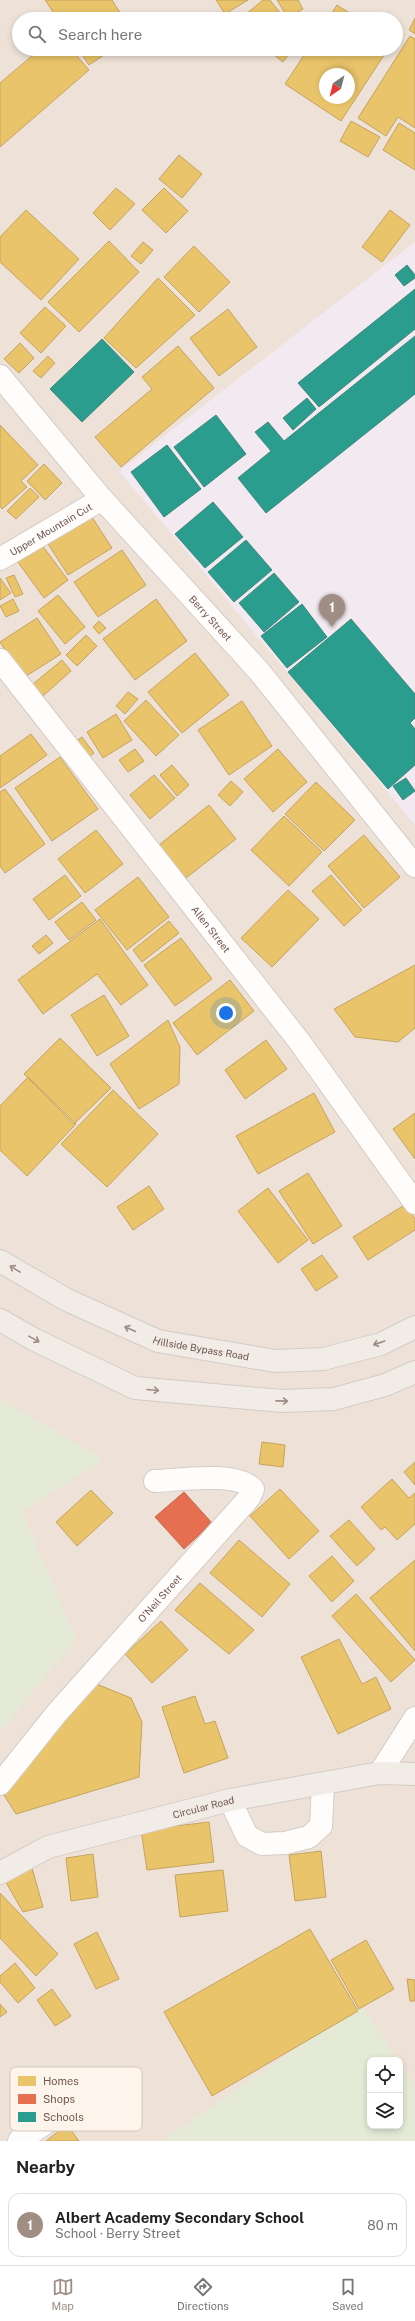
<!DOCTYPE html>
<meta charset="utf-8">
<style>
:root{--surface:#fff;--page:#f6f6f6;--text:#222;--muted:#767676;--line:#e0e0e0;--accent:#a08d84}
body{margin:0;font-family:"Public Sans",sans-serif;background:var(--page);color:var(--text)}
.controls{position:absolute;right:12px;bottom:12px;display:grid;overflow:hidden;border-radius:8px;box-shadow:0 2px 6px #0003}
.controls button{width:36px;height:36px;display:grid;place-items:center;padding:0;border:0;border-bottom:1px solid var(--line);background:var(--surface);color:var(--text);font:20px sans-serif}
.compass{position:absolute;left:319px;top:68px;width:36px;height:36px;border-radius:50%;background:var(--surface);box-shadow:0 2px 6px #0003;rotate:215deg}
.you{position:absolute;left:226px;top:1013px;width:14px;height:14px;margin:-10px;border:3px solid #fff;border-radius:50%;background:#1a73e8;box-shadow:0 0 0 6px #1a73e833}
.badge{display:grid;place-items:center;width:26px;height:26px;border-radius:50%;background:var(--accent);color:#fff;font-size:13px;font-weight:700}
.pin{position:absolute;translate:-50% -33px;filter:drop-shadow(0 1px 2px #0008)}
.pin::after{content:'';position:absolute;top:21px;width:14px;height:12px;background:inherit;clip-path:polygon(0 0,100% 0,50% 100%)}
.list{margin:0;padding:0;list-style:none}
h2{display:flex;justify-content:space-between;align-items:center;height:52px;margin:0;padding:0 16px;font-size:17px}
h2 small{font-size:13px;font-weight:400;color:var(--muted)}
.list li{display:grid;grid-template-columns:26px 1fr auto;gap:12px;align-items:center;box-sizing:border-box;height:64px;margin:0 8px 8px;padding:0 8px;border:1px solid var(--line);border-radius:12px}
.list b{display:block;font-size:15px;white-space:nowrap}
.list p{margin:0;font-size:13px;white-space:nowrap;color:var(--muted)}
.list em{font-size:13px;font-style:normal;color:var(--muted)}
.icon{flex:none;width:22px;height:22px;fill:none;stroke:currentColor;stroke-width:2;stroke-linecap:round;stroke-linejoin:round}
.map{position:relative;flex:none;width:415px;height:2141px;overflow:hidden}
.search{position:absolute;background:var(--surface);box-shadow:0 2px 6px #0003;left:12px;right:12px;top:12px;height:44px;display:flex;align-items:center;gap:10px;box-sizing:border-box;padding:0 14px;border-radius:22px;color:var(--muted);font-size:15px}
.sheet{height:124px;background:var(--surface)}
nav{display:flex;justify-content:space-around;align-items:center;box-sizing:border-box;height:56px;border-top:1px solid var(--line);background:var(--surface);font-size:11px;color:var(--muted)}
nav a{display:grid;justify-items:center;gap:2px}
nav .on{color:var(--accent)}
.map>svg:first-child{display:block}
</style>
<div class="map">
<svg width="415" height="2141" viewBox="0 0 415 2141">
<rect width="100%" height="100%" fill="#f6f0ea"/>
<!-- residential -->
<path fill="#eee2d8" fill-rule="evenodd" d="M0,0h415v2141h-415zM19,19h377v30h-377zM325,74h24v24h-24zM370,2060h30v66h-30z"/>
<!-- education -->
<path fill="#f2e9f1" d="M415,242v583l-296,-354z"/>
<!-- green -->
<path fill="#e4ead6" d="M0,1399l103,60 -81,53 54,127 -76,93z
M361,2004l37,56h-28v66h30v-63l15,23v55h-253z"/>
<!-- homes -->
<path fill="#e9c46a" stroke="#c5a361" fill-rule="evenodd" d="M45,0h67l12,19h-66z
M216,0h32l-23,14z
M263,0h7l15,19h-45z
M277,0h21l5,9 -15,9z
M337,5l22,14h-31z
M415,18v16l-6,-4z
M410,36l5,3v89l-17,-11 -12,19 -28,-18z
M40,49h31l18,21 -89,77v-64z
M78,49h35l-24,16z
M272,49h12l6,4 -7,9 -13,-10z
M308,49h80l-47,72 -56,-37zM325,74h24v24h-24z
M351,121l29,16 -12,20 -28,-16z
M399,123l16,10v37l-32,-20z
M179,155l23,19 -20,24 -23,-19z
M116,188l19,16 -25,26 -17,-17z
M164,188l24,23 -22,22 -24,-23z
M26,210l53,49 -38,41 -41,-38v-25z
M390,210l20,15 -28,37 -20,-15z
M109,241l30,31 -60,60 -31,-30z
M143,242l10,8 -12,14 -10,-8z
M194,246l36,36 -31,30 -35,-35z
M158,278l37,37 -59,53 -32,-30z
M45,307l21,19 -25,27 -21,-20z
M228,309l29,38 -38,29 -29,-38z
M20,343l14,15 -15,15 -15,-14z
M178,346l36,42 -93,79 -26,-30 57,-48 -10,-12z
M48,356l7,7 -14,15 -8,-7z
M0,425l38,40 -17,16 6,6 -25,22 -2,-3z
M44,464l18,19 -17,17 -18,-19z
M30,488l9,9 -23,22 -9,-8z
M92,517l20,31 -44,27 -20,-31z
M39,541l29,39 -24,18 -29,-40z
M122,550l24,35 -48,32 -24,-35z
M14,575l9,19 -8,3 -9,-19z
M0,578l11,15 -11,7z
M58,595l27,32 -20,17 -27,-33z
M13,599l6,12 -13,6 -6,-11z
M156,599l31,42 -52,39 -32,-41z
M37,618l24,36 -38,24 -23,-36z
M99,621l7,7 -7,6 -6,-7z
M86,635l11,11 -20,20 -11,-11z
M195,653l34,42 -47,38 -34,-41z
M62,660l9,11 -28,25 -10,-12z
M128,692l10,7 -13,15 -9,-8z
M146,700l33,35 -23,21 -32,-35z
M242,701l30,45 -43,29 -31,-45z
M116,714l16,26 -29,18 -16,-26z
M31,734l16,21 -47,33v-32z
M82,737l12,16 -8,6 -12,-16z
M135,749l9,12 -16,11 -9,-12z
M278,749l29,33 -34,30 -29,-33z
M60,757l38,52 -46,32 -37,-53z
M172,765l17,20 -12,11 -17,-21z
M154,775l21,23 -25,21 -20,-24z
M231,781l12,11 -13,14 -12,-11z
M316,782l39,38 -31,31 -39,-37z
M5,789l40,55 -40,29 -5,-7v-74z
M209,805l27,34 -50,39 -27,-33z
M284,816l38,36 -33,34 -38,-36z
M96,830l27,34 -38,29 -27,-34z
M364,835l36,42 -36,31 -36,-42z
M65,875l16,21 -32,24 -16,-21z
M331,875l31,35 -18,16 -32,-35z
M138,877l31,40 -42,33 -32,-40z
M288,890l31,29 -47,48 -31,-29z
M82,902l14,18 -27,20 -14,-18z
M100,919l48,66 -27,20 -24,-31 -54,40 -25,-34z
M169,921l10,12 -37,29 -9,-12z
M46,935l7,8 -14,11 -7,-8z
M181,938l31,41 -37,27 -31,-41z
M415,965v63l-17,14 -43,-5 -21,-28z
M230,980l24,31 -57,44 -24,-32z
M104,995l25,41 -32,20 -26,-41z
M168,1020l12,27 -1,37 -40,25 -29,-45z
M60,1038l51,50 -37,36 -50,-50z
M266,1040l21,29 -42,30 -20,-29z
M28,1077l48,47 -49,52 -27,-26v-44z
M113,1090l45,44 -51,53 -46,-43z
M314,1093l21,39 -77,42 -22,-38z
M415,1113v46l-22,-30z
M308,1173l34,53 -29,18 -34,-53z
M149,1186l15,23 -31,21 -16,-23z
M268,1188l40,52 -30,23 -40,-52z
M406,1204l9,15v11l-47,30 -15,-23z
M322,1255l16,22 -22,14 -15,-22z
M262,1442l23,3 -2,22 -24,-3z
M415,1462v23l-11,-13z
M392,1479l17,19 6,-5v31l-18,16 -12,-13 -4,3 -20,-23z
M280,1489l39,42 -30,28 -39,-43z
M91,1490l22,23 -36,33 -21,-24z
M349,1520l26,29 -18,17 -27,-30z
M239,1540l51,44 -28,33 -52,-44z
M332,1556l22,25 -22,21 -23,-26z
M415,1560v91l-45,-53z
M200,1583l54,47 -25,24 -54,-44z
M356,1594l59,66 -24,22 -59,-66z
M161,1621l27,29 -36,33 -27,-29z
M339,1639l23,45 14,-7 15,32 -53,25 -37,-77z
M94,1683l37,15 11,24 -3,55 -123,37 -14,-22z
M195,1696l10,28 10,-3 13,37 -44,15 -22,-66z
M209,1822l5,40 -67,8 -6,-40z
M321,1851l5,46 -31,4 -6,-46z
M93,1854l5,43 -27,4 -5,-43z
M32,1868l11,39 -20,5 -19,-33z
M223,1870l5,41 -48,6 -5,-42z
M0,1893l58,61 -22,22 -36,-38z
M310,1929l48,82 -146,85 -48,-84z
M97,1932l22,47 -23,10 -22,-45z
M366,1940l28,49 -35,20 -28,-49z
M15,1963l20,25 -17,15 -18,-21v-6z
M407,1979l8,1v21h-5z
M52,1989l19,27 -16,10 -18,-26z
M0,2004l7,8 -7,5z
M67,2125l12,16h-33z"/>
<!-- shops -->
<path fill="#e76f51" stroke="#c46850" d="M184,1492l28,31 -28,26 -29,-32z"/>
<!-- schools -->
<path fill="#2a9d8f" stroke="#3f887b" d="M407,265l8,10v3l-11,8 -9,-11z
M415,289v40l-96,78 -21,-24z
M415,336v58l-149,119 -28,-35 33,-27 -16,-19 13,-10 16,19z
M102,339l32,33 -52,50 -32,-33z
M307,398l9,11 -23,21 -10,-12z
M216,415l30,39 -42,33 -30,-40z
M167,445l34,44 -37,28 -33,-45z
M213,502l30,35 -38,31 -30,-34z
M246,540l26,30 -38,32 -26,-30z
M274,573l25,29 -35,30 -25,-29z
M302,604l25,33 -40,31 -26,-32z
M351,619l64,75v24l-5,5 5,6v36l-27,24 -100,-117z
M406,778l9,13 -12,9 -10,-14z"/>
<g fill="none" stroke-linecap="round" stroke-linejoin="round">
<!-- minor casing -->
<g stroke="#d3ccc6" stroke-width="24">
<g id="minor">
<path id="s1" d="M0,376l102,123 156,171 157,196"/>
<path id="s2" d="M0,559l102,-60"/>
<path id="s3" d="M0,660l299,381 116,162"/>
<path d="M380,1773l35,-55"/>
<path id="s4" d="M0,1784l56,-70 193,-216 4,-9c-16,-18 -75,-9 -98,-8"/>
<path d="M230,1800l17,36 15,8 23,-1 24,-6 12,-11 2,-42"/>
<path d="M19,2141l52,-35"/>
</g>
</g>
<!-- major casing -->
<g stroke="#d4cbc7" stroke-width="24">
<g id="major">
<path id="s5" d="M0,1261l67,39 91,41 117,20 48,-2 58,-15 34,-17"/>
<path d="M0,1320l35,20 100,48 147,13 52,-2 51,-14 30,-13"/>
<path id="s6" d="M0,1873l48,-26 182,-47 150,-27 35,1"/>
</g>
</g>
<!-- minor -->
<use href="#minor" stroke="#fefdfc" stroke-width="22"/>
<!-- major -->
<use href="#major" stroke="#f1ece6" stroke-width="22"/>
</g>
<!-- one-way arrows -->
<defs><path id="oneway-shaft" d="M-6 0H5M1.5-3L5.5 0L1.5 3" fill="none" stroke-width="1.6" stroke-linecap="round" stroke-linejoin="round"/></defs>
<g stroke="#9e8b83">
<use href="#oneway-shaft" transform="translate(15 1269) rotate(-149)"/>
<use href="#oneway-shaft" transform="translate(130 1329) rotate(-156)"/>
<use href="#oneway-shaft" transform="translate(34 1339) rotate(29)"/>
<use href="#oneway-shaft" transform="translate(379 1343) rotate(161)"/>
<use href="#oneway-shaft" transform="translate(153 1390) rotate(5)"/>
<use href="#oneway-shaft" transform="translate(282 1401) rotate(1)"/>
</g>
<g text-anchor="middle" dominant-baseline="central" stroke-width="4" stroke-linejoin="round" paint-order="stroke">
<!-- street labels -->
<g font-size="10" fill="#71574d" stroke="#fdf5ec">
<text stroke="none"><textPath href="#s2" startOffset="59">Upper Mountain Cut</textPath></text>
<text stroke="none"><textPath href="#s1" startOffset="321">Berry Street</textPath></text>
<text stroke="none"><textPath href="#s3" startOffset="342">Allen Street</textPath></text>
<text stroke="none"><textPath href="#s5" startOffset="221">Hillside Bypass Road</textPath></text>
<text stroke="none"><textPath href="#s4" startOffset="245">O'Neil Street</textPath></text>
<text stroke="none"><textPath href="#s6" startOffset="215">Circular Road</textPath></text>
</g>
</g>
<!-- legend -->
<rect x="10" y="2067" width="132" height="64" rx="6" fill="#fdf5ec" stroke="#d3c6bc" stroke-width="1"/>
<rect x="18" y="2076" width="18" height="10" fill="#e9c46a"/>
<rect x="18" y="2094" width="18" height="10" fill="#e76f51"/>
<rect x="18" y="2112" width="18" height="10" fill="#2a9d8f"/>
<g font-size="11" fill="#71574d">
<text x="43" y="2085">Homes</text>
<text x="43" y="2103">Shops</text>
<text x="43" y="2121">Schools</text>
</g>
</svg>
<div class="controls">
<button><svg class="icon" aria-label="locate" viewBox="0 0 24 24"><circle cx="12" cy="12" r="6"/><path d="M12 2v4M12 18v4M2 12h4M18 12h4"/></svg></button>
<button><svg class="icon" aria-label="layers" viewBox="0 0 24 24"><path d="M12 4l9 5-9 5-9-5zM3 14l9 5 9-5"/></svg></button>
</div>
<svg class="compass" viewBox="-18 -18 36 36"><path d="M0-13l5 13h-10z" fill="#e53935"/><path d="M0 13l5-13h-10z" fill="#767676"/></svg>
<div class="you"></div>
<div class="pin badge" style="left:332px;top:627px">1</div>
<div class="search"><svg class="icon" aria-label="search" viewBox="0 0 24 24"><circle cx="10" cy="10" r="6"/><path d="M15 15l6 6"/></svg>Search here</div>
</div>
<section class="sheet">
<h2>Nearby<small></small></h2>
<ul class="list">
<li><span class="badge">1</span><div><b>Albert Academy Secondary School</b><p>School · Berry Street</p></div><em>80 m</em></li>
</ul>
</section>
<nav>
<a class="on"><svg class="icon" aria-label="map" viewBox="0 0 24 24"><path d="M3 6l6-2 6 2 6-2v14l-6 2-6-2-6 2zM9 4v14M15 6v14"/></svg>Map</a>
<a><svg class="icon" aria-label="directions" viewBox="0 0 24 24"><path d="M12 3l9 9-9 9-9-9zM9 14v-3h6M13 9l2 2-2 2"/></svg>Directions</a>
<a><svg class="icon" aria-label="saved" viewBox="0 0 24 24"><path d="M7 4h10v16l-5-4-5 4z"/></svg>Saved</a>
</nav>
